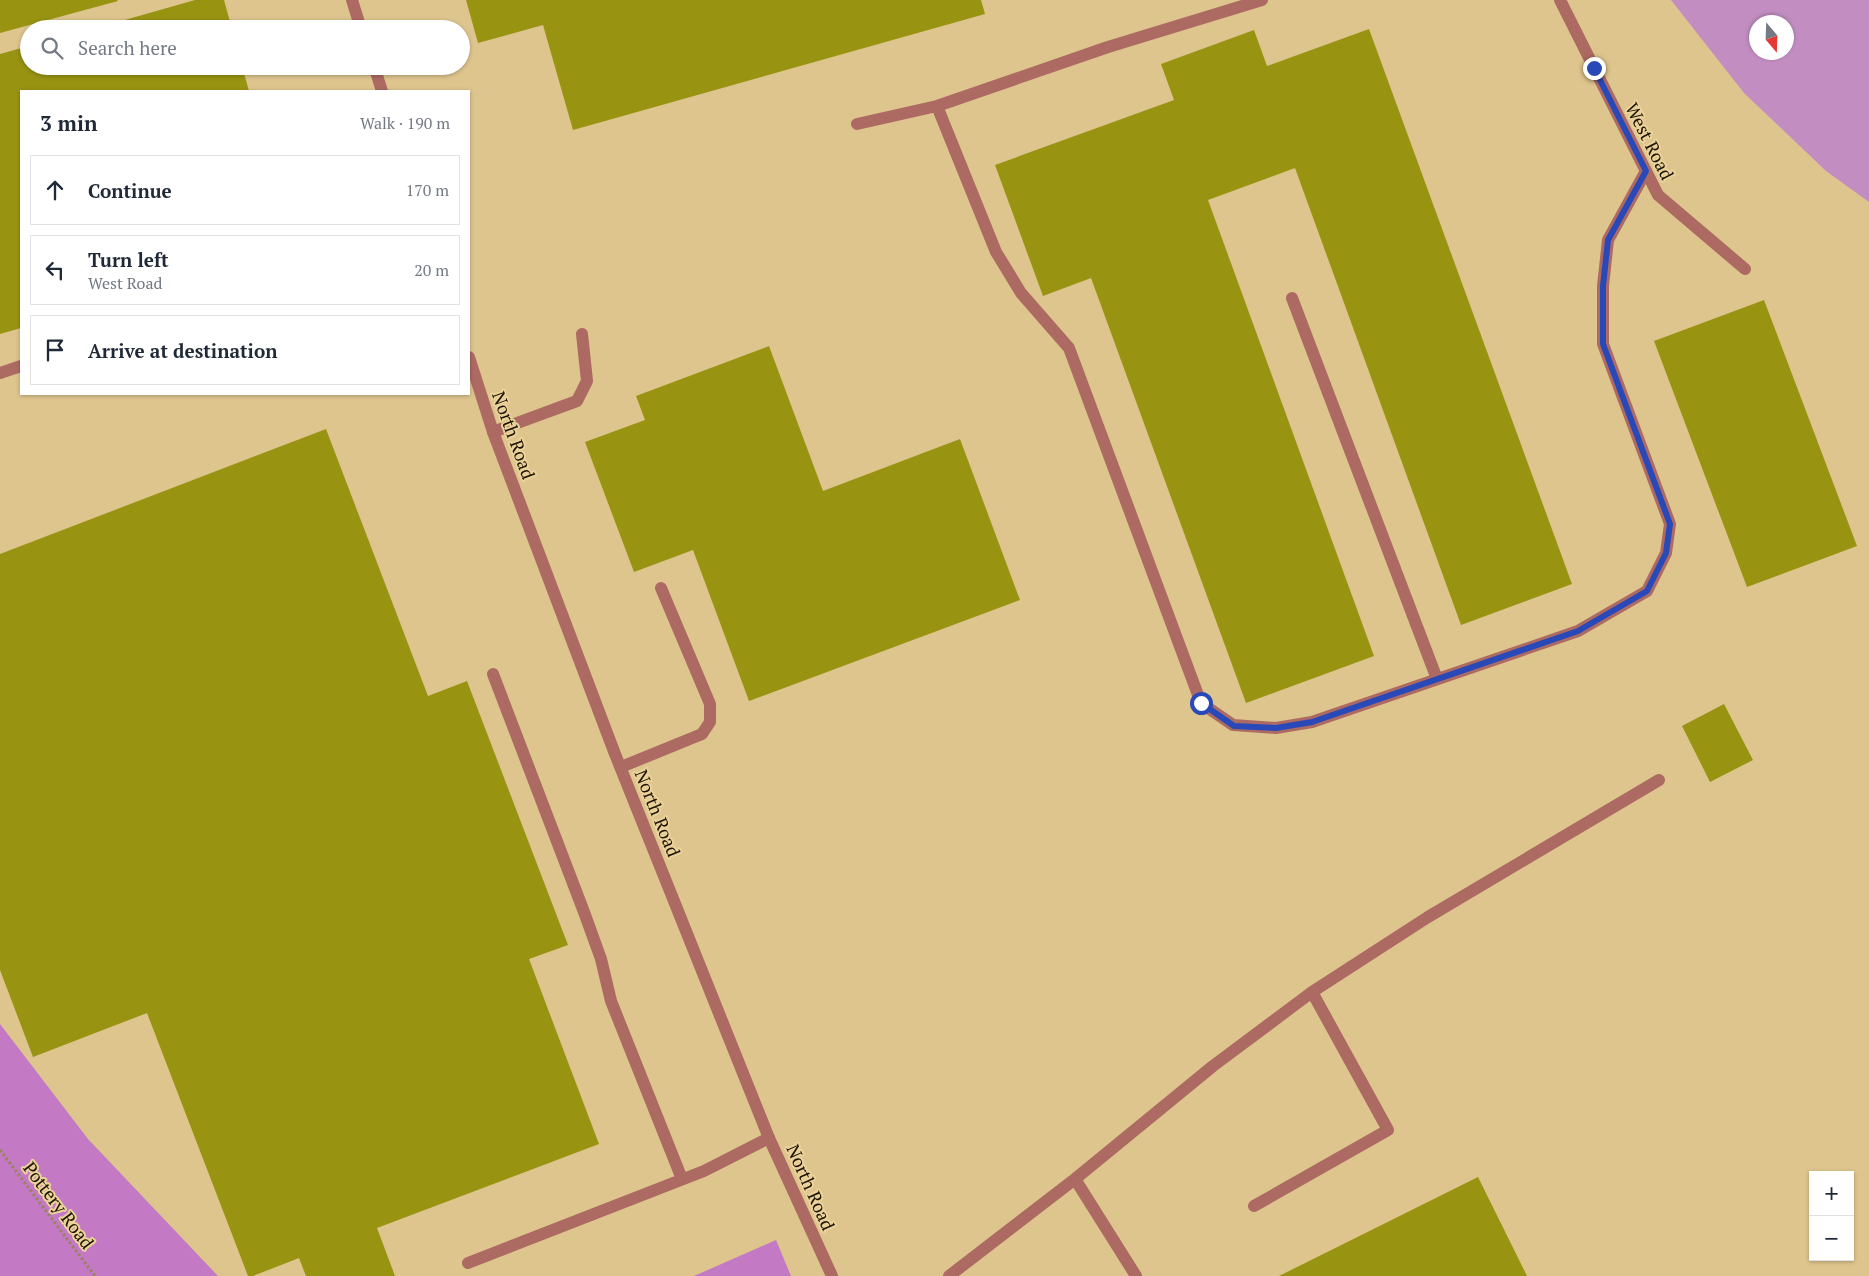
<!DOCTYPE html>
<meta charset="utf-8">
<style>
:root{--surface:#fff;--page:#f2f2f3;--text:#1f2937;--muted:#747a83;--line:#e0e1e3}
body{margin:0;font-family:"PT Serif",serif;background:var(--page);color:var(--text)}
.controls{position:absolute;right:15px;bottom:15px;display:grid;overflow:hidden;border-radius:0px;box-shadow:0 1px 4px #0004}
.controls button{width:45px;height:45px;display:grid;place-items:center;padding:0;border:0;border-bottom:1px solid var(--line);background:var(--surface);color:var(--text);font:25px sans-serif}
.compass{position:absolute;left:1749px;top:15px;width:45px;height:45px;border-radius:50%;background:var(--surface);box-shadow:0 1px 4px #0004;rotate:161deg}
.stop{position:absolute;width:15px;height:15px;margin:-11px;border:4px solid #2949b9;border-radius:50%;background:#fff}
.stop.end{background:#2949b9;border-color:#fff;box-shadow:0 1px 5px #0008}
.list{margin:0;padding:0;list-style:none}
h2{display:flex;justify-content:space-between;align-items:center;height:65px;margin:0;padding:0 20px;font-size:21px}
h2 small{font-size:16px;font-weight:400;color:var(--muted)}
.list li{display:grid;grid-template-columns:32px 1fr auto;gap:15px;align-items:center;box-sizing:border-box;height:70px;margin:0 10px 10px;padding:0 10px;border:1px solid var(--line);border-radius:0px}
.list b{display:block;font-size:19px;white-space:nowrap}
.list p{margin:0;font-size:16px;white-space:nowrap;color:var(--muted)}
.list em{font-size:16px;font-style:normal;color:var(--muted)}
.icon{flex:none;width:28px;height:28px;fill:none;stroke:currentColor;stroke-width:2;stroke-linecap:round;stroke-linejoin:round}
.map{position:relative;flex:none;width:1869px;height:1276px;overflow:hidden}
.search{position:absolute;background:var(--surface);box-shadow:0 1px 4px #0004;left:20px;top:20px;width:450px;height:55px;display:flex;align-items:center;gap:12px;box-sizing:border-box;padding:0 18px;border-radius:28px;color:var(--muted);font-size:19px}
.panel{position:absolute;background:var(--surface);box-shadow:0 1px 4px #0004;left:20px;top:90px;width:450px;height:305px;border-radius:0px}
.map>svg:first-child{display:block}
</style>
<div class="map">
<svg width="1869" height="1276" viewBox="0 0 1869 1276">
<rect width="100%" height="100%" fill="#dec58e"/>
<!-- green -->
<path fill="#c28ec2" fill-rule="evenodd" d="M1671,0h198v202l-43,-31 -82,-78zM1756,22h30v30h-30z"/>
<!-- forest -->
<path fill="#c379c4" d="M0,1024l88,115 130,137h-218z
M776,1240l15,36h-97z"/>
<!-- building -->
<path fill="#999312" d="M0,0h117l1,1 -118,32z
M195,0h29l8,29h-139z
M466,0h515l4,14 -412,116 -30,-105 -65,18z
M1369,29l203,555 -111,41 -166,-457 -87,32 166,456 -128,47 -155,-425 -48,18 -48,-131 179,-65 -13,-36 93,-34 13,36z
M29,46v20h213l7,25h-228v237l-21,6v-280z
M1764,300l93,246 -110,41 -93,-246z
M769,346l54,145 137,-52 60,161 -271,101 -56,-151 -59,22 -49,-130 60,-22 -9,-24z
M326,429l102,267 39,-15 101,264 -39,14 70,185 -222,84 18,48h-89l-7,-18 -46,18h-5l-101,-263 -114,44 -33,-87v-416z
M1724,704l29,56 -43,22 -28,-56z
M1478,1177l49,99h-248z"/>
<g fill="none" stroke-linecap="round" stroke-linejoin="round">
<!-- path -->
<path stroke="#97845a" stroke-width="3" stroke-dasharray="2.5 2.5" stroke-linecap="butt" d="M0,1150l95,126"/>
<!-- lane -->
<path stroke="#ad6a63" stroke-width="12" d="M937,106l59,146 25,41 48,55 132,355 32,22 43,3 36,-6 266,-91 69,-40 19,-38 4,-29 -67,-180v-58l5,-46 38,-69
M857,124l80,-18 171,-59 154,-47
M1292,298l145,381
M0,373l21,-7
M493,432l84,-31 10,-20 -5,-47
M493,674l91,238 17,47 10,42 71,178
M621,767l81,-33 8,-12v-18l-49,-116
M1075,1179l61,97
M1254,1206l134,-76 -76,-138
M468,1263l236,-92 65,-33
M949,1276l126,-97 138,-113 99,-74 116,-75 231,-137"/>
<!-- street -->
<path stroke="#ad6a63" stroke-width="12" d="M352,0l9,29
M1560,0l98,195 87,74
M374,66l8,25
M469,357l24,75 122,322 154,384 63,138"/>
</g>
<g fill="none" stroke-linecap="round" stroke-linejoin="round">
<!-- route -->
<path stroke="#2949b9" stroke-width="6" d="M1201,703l33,23 42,2 36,-6 266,-91 69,-40 19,-38 4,-29 -67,-180v-58l5,-46 38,-69 -52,-103"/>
</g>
<g text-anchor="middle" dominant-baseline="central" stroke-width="4" stroke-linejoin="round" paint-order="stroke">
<!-- street labels -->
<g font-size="18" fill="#1c1300" stroke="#ebd29a">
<text transform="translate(1650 141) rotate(63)">West Road</text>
<text transform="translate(514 435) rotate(70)">North Road</text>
<text transform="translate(658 813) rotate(68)">North Road</text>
<text transform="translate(811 1187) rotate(66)">North Road</text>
<text transform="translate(59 1205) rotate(53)">Pottery Road</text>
</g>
</g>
</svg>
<div class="controls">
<button>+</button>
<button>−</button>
</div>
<svg class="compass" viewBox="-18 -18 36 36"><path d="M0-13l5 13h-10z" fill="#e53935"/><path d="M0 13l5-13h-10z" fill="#747a83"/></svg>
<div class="stop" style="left:1201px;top:703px"></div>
<div class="stop end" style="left:1594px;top:68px"></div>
<div class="search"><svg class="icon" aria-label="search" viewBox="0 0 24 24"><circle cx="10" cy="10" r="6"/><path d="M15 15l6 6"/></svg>Search here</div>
<section class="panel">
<h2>3 min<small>Walk · 190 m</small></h2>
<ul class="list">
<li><svg class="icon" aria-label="ahead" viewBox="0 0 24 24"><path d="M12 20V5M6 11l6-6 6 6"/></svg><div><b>Continue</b></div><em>170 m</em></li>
<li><svg class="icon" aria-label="left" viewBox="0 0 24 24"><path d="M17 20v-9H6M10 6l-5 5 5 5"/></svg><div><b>Turn left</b><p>West Road</p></div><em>20 m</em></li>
<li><svg class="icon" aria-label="arrive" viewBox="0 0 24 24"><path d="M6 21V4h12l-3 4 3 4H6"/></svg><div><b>Arrive at destination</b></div></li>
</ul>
</section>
</div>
